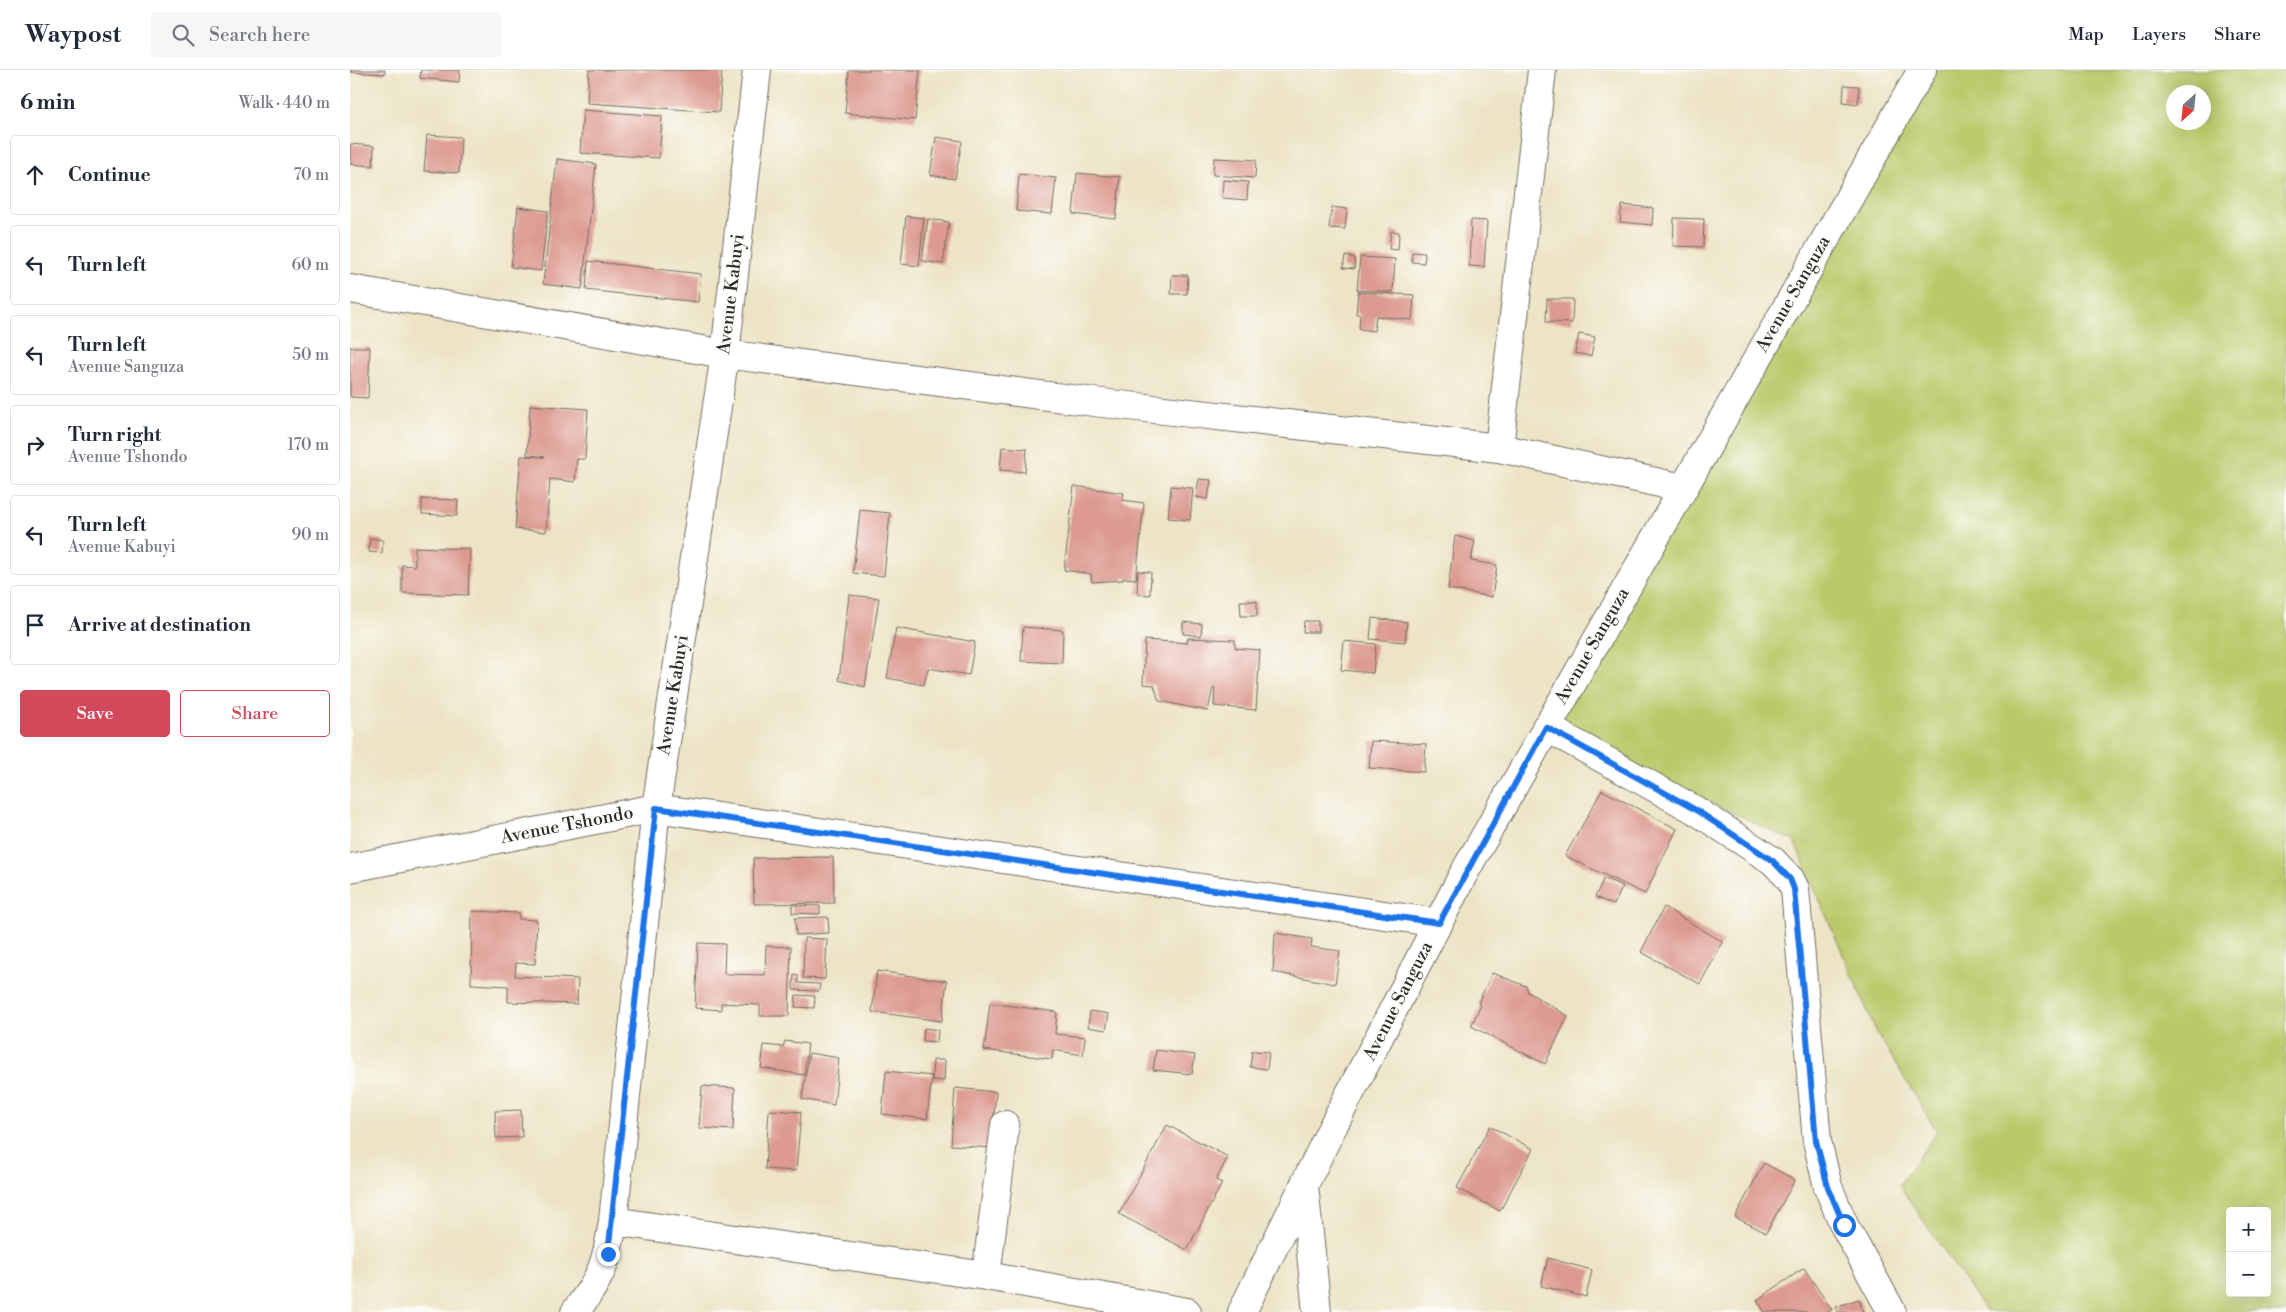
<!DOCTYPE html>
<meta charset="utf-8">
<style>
:root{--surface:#fff;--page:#f6f6f7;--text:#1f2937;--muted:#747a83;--line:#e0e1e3;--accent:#d1495b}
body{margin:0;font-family:"Libre Bodoni",serif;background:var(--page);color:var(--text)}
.controls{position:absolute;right:15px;bottom:15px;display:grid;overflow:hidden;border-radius:5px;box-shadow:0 5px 20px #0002}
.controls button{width:45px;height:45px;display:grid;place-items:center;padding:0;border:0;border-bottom:1px solid var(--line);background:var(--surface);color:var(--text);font:25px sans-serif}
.compass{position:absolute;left:1816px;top:15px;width:45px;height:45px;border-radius:50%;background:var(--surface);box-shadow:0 5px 20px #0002;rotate:207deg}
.stop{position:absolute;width:15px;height:15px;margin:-11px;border:4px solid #1a73e8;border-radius:50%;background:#fff}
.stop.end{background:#1a73e8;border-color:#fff;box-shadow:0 1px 5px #0008}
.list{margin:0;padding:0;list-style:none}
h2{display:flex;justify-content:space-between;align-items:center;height:65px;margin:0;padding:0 20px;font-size:21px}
h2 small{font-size:16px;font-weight:400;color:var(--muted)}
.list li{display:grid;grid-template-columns:32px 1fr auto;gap:15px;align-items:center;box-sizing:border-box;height:80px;margin:0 10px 10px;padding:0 10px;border:1px solid var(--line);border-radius:5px}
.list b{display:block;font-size:19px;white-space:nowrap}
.list p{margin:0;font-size:16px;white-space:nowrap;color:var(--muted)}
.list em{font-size:16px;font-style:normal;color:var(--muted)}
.actions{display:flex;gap:10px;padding:15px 20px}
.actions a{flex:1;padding:11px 0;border:1px solid var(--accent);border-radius:5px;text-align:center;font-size:18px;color:var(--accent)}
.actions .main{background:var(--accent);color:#fff}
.icon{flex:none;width:28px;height:28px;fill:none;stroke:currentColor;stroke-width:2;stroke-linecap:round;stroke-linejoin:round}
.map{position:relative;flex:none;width:1936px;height:1242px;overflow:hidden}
header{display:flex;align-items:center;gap:30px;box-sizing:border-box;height:70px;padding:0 25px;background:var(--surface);border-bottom:1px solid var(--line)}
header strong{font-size:24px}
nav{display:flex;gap:28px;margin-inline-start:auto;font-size:18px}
.search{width:350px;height:45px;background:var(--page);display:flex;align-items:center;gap:12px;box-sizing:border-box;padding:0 18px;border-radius:5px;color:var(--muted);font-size:19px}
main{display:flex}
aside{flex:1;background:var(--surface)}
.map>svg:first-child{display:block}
</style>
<header>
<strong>Waypost</strong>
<div class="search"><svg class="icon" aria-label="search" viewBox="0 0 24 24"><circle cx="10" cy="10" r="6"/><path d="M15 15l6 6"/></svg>Search here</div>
<nav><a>Map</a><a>Layers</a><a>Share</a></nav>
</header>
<main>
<aside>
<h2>6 min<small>Walk · 440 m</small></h2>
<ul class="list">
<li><svg class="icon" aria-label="ahead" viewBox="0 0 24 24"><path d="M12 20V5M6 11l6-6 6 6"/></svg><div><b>Continue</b></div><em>70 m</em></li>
<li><svg class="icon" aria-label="left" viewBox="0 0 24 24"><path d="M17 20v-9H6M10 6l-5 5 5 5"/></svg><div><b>Turn left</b></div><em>60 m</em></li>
<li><svg class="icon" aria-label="left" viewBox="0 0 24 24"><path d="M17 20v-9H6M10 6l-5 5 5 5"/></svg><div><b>Turn left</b><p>Avenue Sanguza</p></div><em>50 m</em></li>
<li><svg class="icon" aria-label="right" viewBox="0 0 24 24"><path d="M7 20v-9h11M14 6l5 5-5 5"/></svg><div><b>Turn right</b><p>Avenue Tshondo</p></div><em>170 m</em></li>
<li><svg class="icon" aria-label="left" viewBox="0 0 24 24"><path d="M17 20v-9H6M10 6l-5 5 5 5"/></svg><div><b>Turn left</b><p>Avenue Kabuyi</p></div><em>90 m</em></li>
<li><svg class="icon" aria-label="arrive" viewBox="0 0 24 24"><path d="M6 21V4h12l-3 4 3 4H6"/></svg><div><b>Arrive at destination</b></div></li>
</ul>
<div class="actions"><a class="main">Save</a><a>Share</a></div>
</aside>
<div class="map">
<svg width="1936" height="1242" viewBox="0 0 1936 1242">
<rect width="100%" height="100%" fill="#fdfcf7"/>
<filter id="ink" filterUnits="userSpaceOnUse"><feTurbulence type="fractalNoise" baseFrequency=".02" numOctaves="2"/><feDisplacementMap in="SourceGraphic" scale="10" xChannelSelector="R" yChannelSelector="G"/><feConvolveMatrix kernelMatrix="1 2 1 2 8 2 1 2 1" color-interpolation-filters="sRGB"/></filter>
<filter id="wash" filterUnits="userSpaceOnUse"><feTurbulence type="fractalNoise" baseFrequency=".0096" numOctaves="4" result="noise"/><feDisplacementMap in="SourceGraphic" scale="20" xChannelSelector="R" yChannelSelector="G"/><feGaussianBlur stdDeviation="1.12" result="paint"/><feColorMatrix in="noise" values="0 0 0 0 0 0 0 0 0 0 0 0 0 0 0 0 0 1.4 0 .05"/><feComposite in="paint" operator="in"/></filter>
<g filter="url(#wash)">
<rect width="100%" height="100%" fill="#ede4c6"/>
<!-- green -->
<path fill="#bbc96b" stroke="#737a4b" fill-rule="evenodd" d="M1578,0h358v1242h-300l-87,-127 38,-53 -61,-101 -82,-190 -248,-114zM1824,22h30v30h-30zM1880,1141h37v82h-37z"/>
<g id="blocks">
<!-- building -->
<path fill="#dc9a90" d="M0,0h35v4l-35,-2z
M71,0h39l-1,12 -39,-4z
M239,0h133l-3,42 -132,-9z
M499,0h71l-5,50 -70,-7z
M1494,15l15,1 -1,18 -15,-2z
M233,40l79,6 -3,42 -79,-5z
M77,65l34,2 -2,36 -35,-2z
M586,67l26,4 -7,38 -25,-4z
M0,74l24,2 -1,20 -23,-2z
M864,88l42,2 -1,18 -42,-3z
M207,89l39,5 -14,125 -39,-5z
M727,103l43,4 -4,42 -43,-5z
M669,104l37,4 -4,36 -36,-3z
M873,110l25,2 -1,18 -25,-2z
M1272,135l31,3 -1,17 -32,-3z
M168,137l30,4 -7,60 -30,-4z
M982,137l15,2 -2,20 -16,-1z
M556,146l18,2 -5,48 -18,-2z
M1324,148l30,1 -1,28 -30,-1z
M578,149l21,3 -6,42 -21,-3z
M1121,150l16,1 -3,46 -15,-1z
M1041,161l8,1 -1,18 -9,-1z
M1062,182l13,1 -1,10 -12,-1z
M995,186l10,2 -1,11 -11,-1z
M1010,187l35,2 -2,33 -36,-2z
M238,191l113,13 -3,28 -112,-12z
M822,205h16l-1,19h-16z
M1008,222l56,3 -2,25 -36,-4 -2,15 -15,-2 1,-15h-4z
M1197,229h26l-1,24 -26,-1z
M1229,264l16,3 -4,19 -16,-3z
M0,277h20l-2,51 -18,-1z
M180,335l58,4 -3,50h-8l-2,23 -25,-3 -4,53 -31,-3 6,-73 24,1 -18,-2z
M652,377l25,2 -2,23 -25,-2z
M849,409l12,1 -3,19 -12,-2z
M724,416l50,7 -2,7 22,3 -8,76 -13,-1v2l-31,2 -1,-8 -27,-4z
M821,416l22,2 -3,32 -22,-2z
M72,429l36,1 -1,16 -35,-2z
M510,440l30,3 -6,63 -31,-3z
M1105,466l20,5 -4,20 26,4 -5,32 -44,-8z
M20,468l13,2 -1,13 -13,-1z
M65,477l55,2 -2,46 -66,-2v-28l13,1z
M788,501l13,1 -1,23 -13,-1z
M499,525l30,3 -14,89 -26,-7z
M890,531h17v15h-16z
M1022,548l35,4 -2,20 -35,-3z
M954,551h14v11h-15z
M833,552l19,2 -1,12 -18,-2z
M673,557l40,3 -1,33 -41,-2z
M546,558l79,14 -6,33 -41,-7 -4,17 -37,-7z
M838,568l47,2v8l25,2 -4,60 -42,-4 1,-18h-2l-5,23 -49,-10 -5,-16 -11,-1 2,-44 42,3z
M994,571l32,3 -3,29 -32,-3z
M1021,671l55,3 -2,28 -55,-4z
M1252,720l75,39 -32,65 -80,-38z
M483,787l1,46 -80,1 -1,-46z
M1254,808l19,8 -9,19 -19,-8z
M442,835l28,1v8l-28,-1z
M1314,837l59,35 -23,42 -59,-32z
M122,841l47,2v6l18,1 -2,44 -19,-1 -1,13 63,3 -1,25 -69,-2v-16l-37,-2z
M478,847l1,16 -33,2 -1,-17z
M925,863l37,6 -1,8 29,4 -5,33 -62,-12z
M454,868l23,1 -2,40 -22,-1z
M348,873l27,1 -1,30 41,1 1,-29 25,1 -2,69h-29v-11l-39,-2v7l-26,-2z
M527,901l70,10 -5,40 -70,-9z
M1142,903l34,13 2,6 40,24 -23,48 -74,-38 10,-21 -3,-2z
M444,904l4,1v8l22,1 -1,7 -26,-1z
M446,925l19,1 -1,12 -19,-1z
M640,933l67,9 -2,22 30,3 -2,18 -30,-5 -1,9 -68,-9z
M740,941l19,3 -3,16 -18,-3z
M574,958l14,2 -1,12 -14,-1z
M435,971l23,3 -4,31 -43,-7 3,-23 19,2z
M806,980l39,5 -3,19 -39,-4z
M902,981l17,1 -2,17 -17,-2z
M459,983l30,5 -5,47 -32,-6z
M583,990h12l-1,21 -12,-1z
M536,1001l46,5 -5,43 -45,-5z
M352,1016l33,2 -2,42 -34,-2z
M605,1018l41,4 -5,56 -40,-3z
M171,1040l1,27 -26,1 -1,-27z
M419,1040l32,2 -5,59 -31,-2z
M817,1055l61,32 -12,23 6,3 -35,67 -68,-36z
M1140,1056l43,23 -33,62 -43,-23z
M1414,1093l31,17 -29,53 -31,-16z
M1198,1188l44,12 -6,27 -45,-11z
M1454,1198l28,42 -4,2h-63l-8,-12z
M1509,1229l4,13h-26l-2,-5z"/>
</g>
</g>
<g filter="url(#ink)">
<use href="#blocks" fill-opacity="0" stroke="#6f6c61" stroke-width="1"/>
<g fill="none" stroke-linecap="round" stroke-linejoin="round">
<!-- minor casing -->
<g stroke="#6f6c61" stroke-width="30">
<path id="minor" d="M0,219l375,65 377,49 397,45 184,40
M1149,378l43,-378
M1196,657l149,83 78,51 17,18 5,10 22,252 11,46 16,38 48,87
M0,798l306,-60 783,115
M954,1115l13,127
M263,1151l373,55 201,36
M636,1206l19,-151
M225,1242c26,-33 32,-50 38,-91l43,-413 69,-454 32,-284
M892,1242l90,-184 132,-255 458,-803"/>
</g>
<!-- minor -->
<use href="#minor" stroke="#fff" stroke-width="28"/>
</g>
</g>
<g fill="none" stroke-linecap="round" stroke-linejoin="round" filter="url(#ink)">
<!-- route -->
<path stroke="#1a73e8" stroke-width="6" d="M258,1184l48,-446 783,115 107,-196 150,83 77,51 17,18 4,10 22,252 12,46 16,38"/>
</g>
<g text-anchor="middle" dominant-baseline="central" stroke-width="4" stroke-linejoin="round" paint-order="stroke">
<!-- street labels -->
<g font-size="18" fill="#2b2b2b" stroke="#fdfcf7">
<text transform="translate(381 224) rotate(-83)">Avenue Kabuyi</text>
<text transform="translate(1443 224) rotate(-60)">Avenue Sanguza</text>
<text transform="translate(1242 576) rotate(-60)">Avenue Sanguza</text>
<text transform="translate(323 625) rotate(-81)">Avenue Kabuyi</text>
<text transform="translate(217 755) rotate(-11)">Avenue Tshondo</text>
<text transform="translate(1048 931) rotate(-63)">Avenue Sanguza</text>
</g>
</g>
</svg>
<div class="controls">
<button>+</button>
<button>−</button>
</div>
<svg class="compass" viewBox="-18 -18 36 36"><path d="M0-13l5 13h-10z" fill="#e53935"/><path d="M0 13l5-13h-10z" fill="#747a83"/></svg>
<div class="stop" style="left:1494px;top:1155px"></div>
<div class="stop end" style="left:258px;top:1184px"></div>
</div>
</main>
